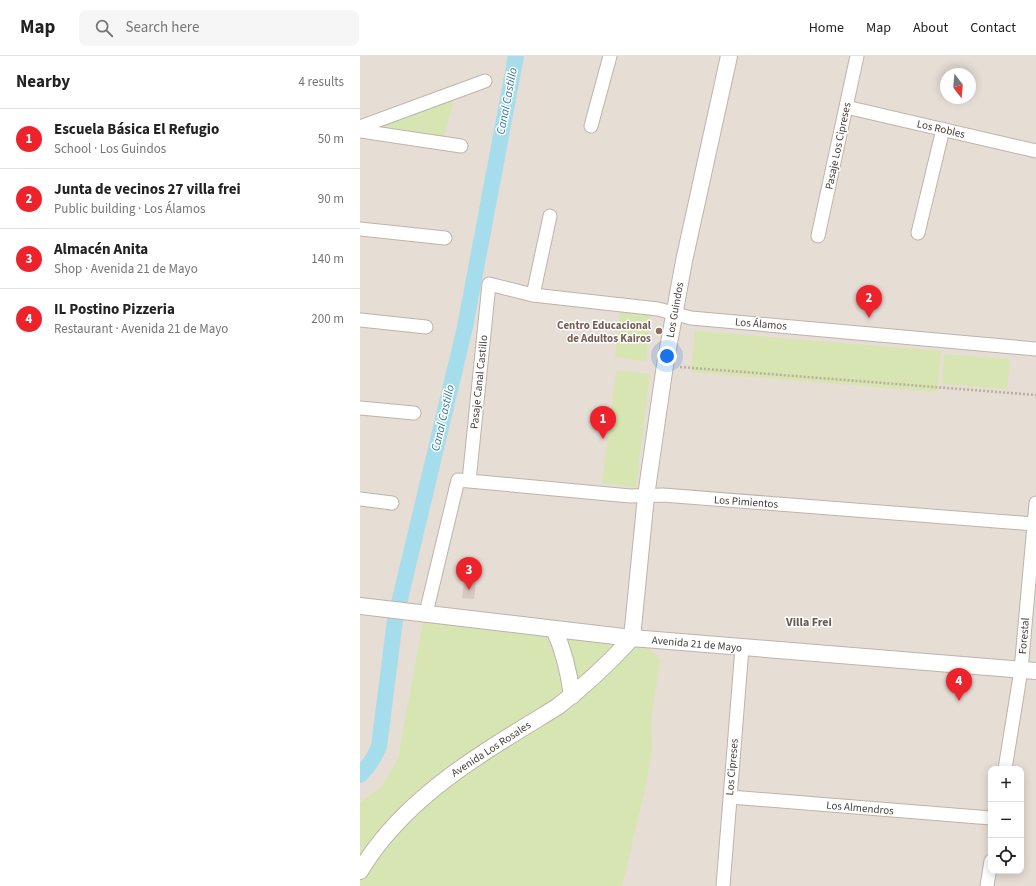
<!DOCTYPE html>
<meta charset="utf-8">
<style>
:root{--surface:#fff;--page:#f6f6f6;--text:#222;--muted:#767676;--line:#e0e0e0;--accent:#ee222a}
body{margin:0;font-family:"Source Sans 3",sans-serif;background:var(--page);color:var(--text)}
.controls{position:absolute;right:12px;bottom:12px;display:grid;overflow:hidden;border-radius:8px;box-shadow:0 2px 10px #0003}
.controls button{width:36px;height:36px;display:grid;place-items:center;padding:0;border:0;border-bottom:1px solid var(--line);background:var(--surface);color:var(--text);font:20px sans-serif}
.compass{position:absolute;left:580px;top:12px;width:36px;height:36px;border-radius:50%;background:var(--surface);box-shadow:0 2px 10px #0003;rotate:164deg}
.you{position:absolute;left:307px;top:300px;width:14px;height:14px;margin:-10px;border:3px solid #fff;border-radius:50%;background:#1a73e8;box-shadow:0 0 0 6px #1a73e833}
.badge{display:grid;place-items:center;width:26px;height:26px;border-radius:50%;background:var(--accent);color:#fff;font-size:13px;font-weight:700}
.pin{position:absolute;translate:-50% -33px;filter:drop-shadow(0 1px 2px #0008)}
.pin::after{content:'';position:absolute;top:21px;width:14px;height:12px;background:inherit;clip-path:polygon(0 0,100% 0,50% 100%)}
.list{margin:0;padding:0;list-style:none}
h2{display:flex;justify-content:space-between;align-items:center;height:52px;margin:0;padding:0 16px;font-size:17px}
h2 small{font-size:13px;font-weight:400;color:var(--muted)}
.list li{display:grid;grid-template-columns:26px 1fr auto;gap:12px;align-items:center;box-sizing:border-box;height:60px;padding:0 16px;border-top:1px solid var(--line)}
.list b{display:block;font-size:15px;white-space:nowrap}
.list p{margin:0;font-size:13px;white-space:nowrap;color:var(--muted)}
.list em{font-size:13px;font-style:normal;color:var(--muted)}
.icon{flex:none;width:22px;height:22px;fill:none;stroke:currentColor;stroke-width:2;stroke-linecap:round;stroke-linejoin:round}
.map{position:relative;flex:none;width:676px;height:830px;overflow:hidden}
header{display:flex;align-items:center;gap:24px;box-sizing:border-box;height:56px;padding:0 20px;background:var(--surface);border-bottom:1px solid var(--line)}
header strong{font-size:19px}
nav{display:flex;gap:22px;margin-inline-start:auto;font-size:14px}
.search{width:280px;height:36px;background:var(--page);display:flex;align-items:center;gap:10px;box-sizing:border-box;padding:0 14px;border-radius:8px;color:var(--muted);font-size:15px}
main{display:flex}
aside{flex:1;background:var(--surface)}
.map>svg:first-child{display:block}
</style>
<header>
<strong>Map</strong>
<div class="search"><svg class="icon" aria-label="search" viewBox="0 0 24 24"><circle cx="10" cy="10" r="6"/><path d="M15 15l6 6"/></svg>Search here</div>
<nav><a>Home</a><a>Map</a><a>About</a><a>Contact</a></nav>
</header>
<main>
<aside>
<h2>Nearby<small>4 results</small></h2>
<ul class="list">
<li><span class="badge">1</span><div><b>Escuela Básica El Refugio</b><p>School · Los Guindos</p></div><em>50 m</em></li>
<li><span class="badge">2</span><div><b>Junta de vecinos 27 villa frei</b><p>Public building · Los Álamos</p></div><em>90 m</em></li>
<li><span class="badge">3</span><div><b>Almacén Anita</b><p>Shop · Avenida 21 de Mayo</p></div><em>140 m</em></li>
<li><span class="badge">4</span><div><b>IL Postino Pizzeria</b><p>Restaurant · Avenida 21 de Mayo</p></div><em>200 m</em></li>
</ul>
</aside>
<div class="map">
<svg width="676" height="830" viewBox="0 0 676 830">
<rect width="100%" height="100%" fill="#f2ede7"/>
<!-- residential -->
<path fill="#e6ddd5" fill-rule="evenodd" d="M0,0h676v830h-676zM586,18h24v24h-24zM631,713h30v102h-30z"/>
<!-- green -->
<path fill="#d7e5b2" d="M94,44l-10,36 -66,-9z
M260,253l31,4 -5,48 -31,-4z
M335,275l246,20 -4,41 -246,-20z
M584,298l66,5 -3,30 -65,-5z
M256,314l34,4 -14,113 -34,-4z
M64,561l225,32 11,10 -9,61 1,30 -6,35 -24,101h-262v-83l23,-18 15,-27z"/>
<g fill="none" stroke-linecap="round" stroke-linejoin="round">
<!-- canal -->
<path stroke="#a6ddec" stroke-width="16" d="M0,719c9,-9 15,-18 19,-29l16,-126 70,-293 51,-271"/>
</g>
<!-- building -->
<path fill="#d6c9c0" d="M104,524l12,2 -2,17 -12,-1z"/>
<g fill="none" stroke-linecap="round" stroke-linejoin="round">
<!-- minor casing -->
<g stroke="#bdb3aa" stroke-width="15">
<path id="minor" d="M486,51l190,44
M231,70l19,-70
M0,71l125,-46
M0,75l101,15
M0,173l85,9
M558,177l25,-104
M458,180l39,-180
M173,239l17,-79
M0,264l66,7
M0,352l54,5
M109,425l20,-197 44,11 125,14 33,9 345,31
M0,443l32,4
M66,557l32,-133 172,16 33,-1 371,29
M645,713l16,-99 15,-167
M370,741l261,21
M363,830l19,-238
M627,830l4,-25"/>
</g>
<!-- tertiary casing -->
<g stroke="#bdb3aa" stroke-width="18">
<path id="tertiary" d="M0,550l272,32 404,33
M194,573c10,22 15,43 18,67
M272,582l14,-142 19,-131 19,-104 45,-205
M0,815c46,-76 124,-119 197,-164 28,-21 52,-44 75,-69"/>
</g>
<!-- path -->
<path stroke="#beac9c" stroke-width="2.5" stroke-dasharray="2 2" stroke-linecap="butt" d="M320,311l356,28"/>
<!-- minor -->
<use href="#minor" stroke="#fff" stroke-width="13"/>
<!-- tertiary -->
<use href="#tertiary" stroke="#fff" stroke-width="16"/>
</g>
<!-- markers -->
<circle fill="#8d6e63" stroke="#fff" stroke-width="1.5" cx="299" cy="275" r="4"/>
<g text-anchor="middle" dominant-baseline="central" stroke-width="3" stroke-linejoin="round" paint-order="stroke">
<!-- street labels -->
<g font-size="11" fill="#453c36" stroke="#fff">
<text transform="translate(581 73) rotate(13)">Los Robles</text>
<text transform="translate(478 90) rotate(-78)">Pasaje Los Cipreses</text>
<text transform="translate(315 254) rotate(-80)">Los Guindos</text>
<text transform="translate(401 268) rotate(5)">Los Álamos</text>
<text transform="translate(119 326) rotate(-84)">Pasaje Canal Castillo</text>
<text transform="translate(386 446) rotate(4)">Los Pimientos</text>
<text transform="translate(664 580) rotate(-85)">Forestal</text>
<text transform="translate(337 588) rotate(5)">Avenida 21 de Mayo</text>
<text transform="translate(131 693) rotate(-33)">Avenida Los Rosales</text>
<text transform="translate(372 711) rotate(-85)">Los Cipreses</text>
<text transform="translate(500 752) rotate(5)">Los Almendros</text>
</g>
<!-- education labels -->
<g font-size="11" font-weight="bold" fill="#785e54" stroke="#fff" text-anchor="end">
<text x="291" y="269">Centro Educacional<tspan x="291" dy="13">de Adultos Kairos</tspan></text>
</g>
<!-- water labels -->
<g font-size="12" font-style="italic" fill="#307c94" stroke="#fff">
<text transform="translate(147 45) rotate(-79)">Canal Castillo</text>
<text transform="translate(83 362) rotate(-77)">Canal Castillo</text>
</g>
<!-- neighbourhood labels -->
<g font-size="12" font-weight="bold" fill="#67584e" stroke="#fff">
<text x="449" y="566">Villa Frei</text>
</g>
</g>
</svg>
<div class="controls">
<button>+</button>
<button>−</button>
<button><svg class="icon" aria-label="locate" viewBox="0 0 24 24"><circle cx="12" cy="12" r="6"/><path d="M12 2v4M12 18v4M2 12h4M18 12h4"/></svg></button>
</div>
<svg class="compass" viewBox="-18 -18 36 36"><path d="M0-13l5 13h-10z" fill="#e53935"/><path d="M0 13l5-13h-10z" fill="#767676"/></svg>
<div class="you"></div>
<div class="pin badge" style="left:243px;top:383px">1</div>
<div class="pin badge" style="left:509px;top:262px">2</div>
<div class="pin badge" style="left:109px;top:534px">3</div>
<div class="pin badge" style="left:599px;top:645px">4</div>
</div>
</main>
